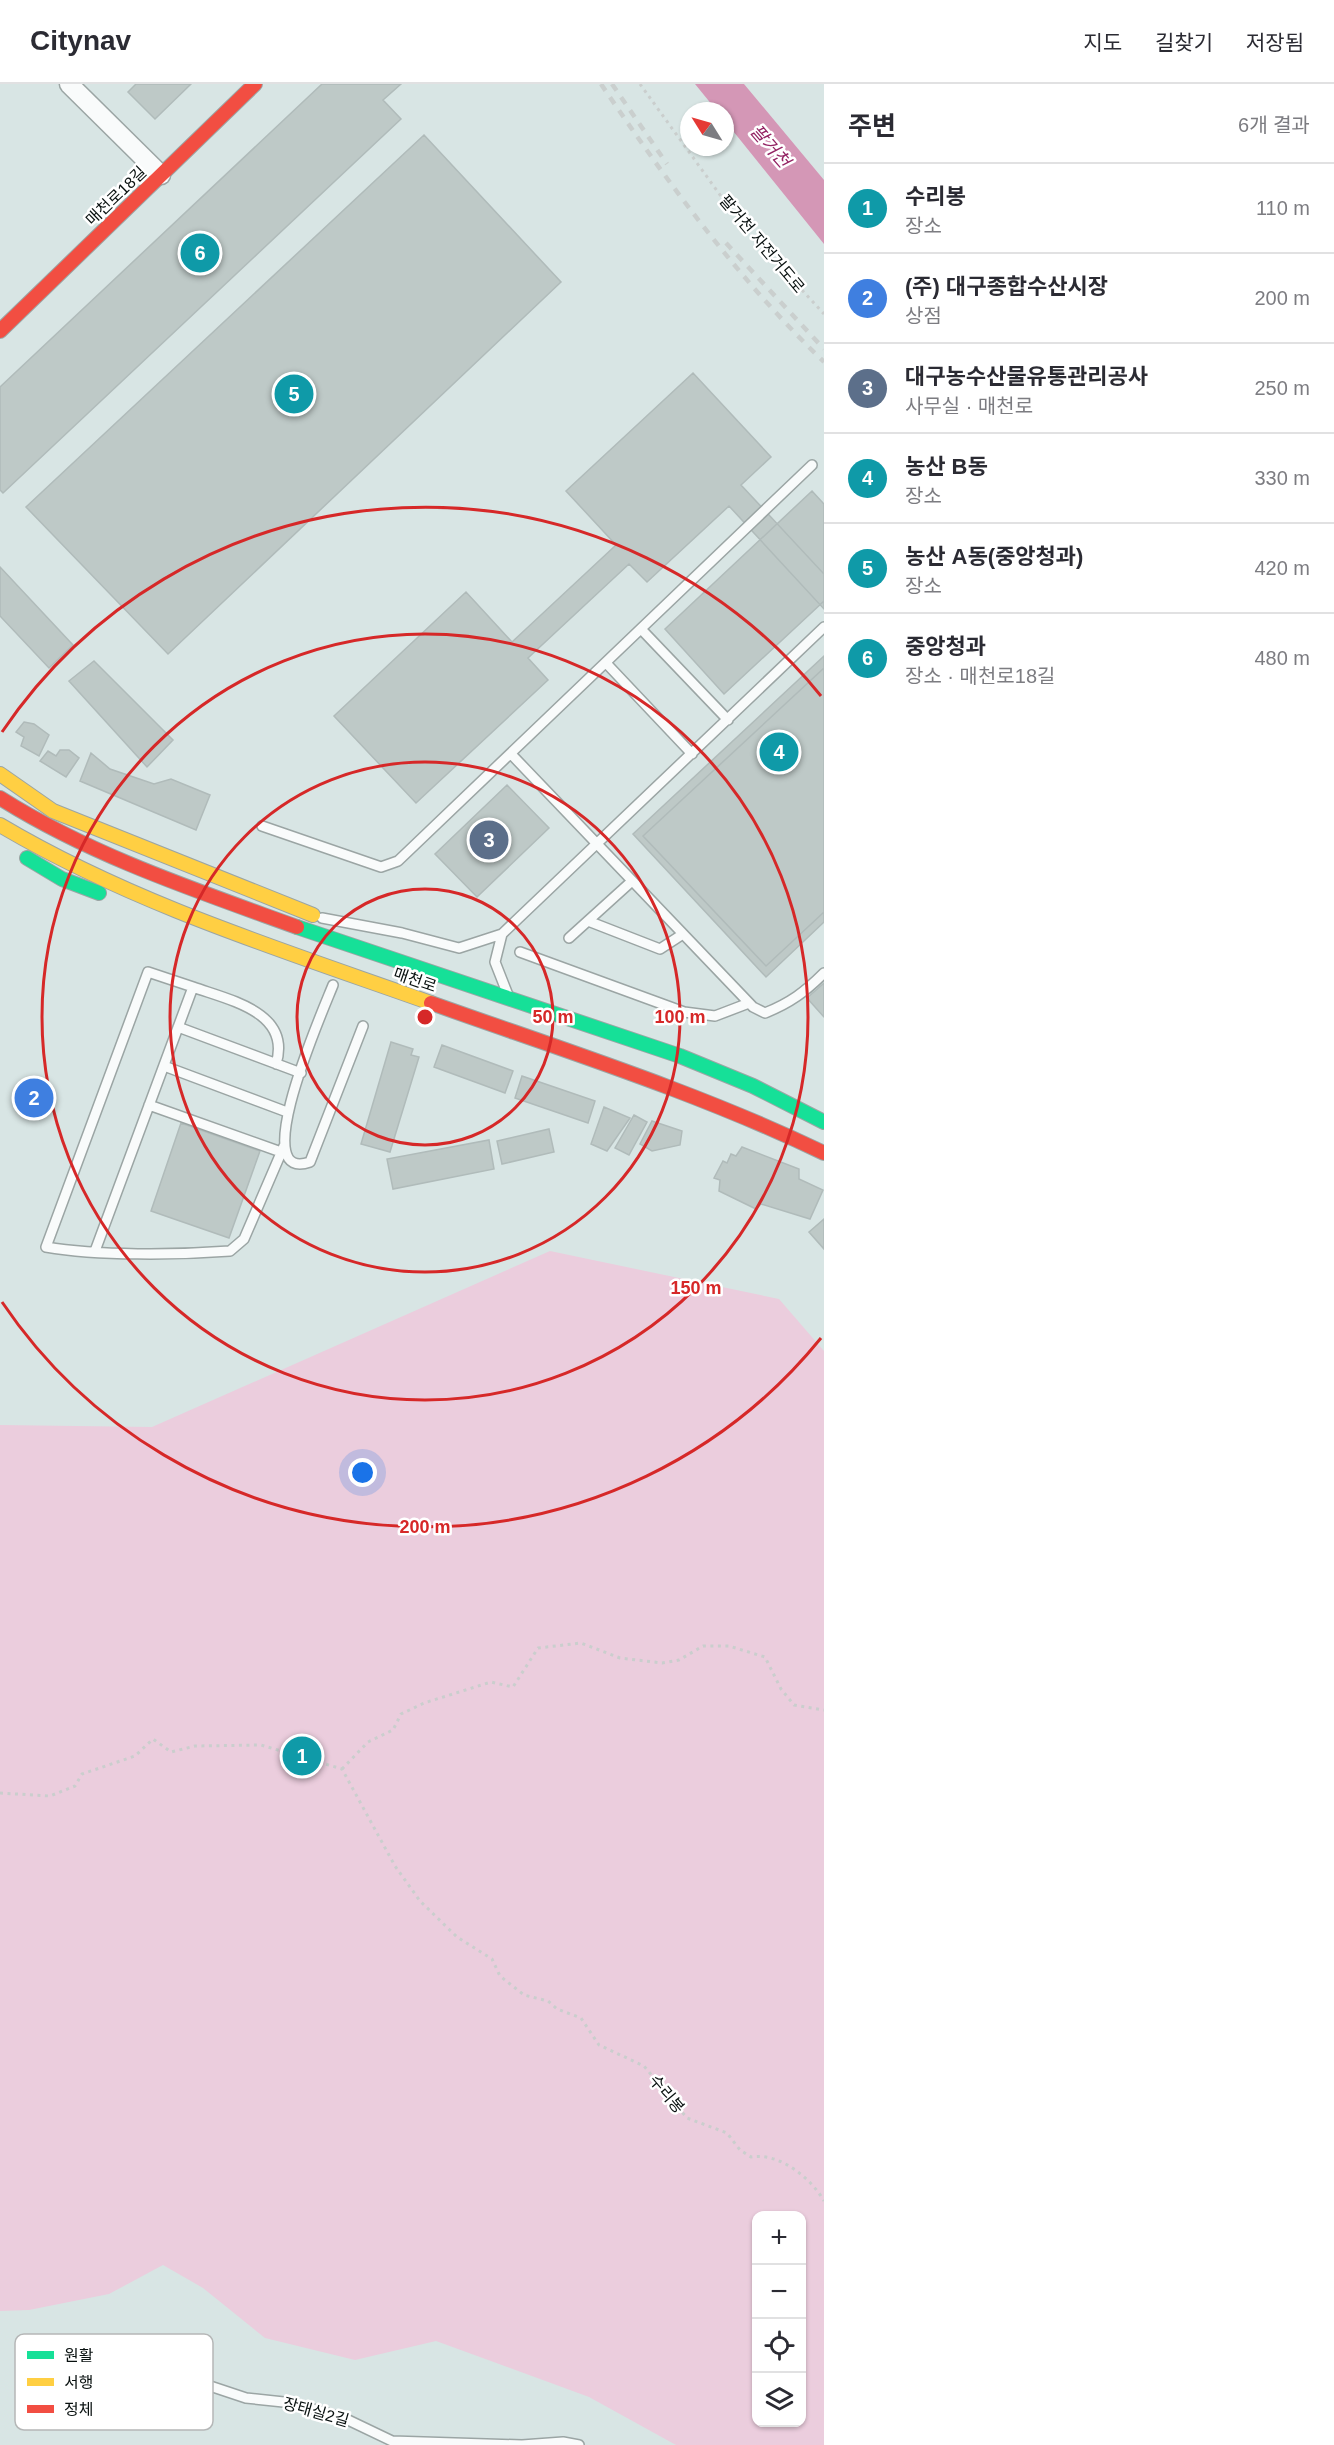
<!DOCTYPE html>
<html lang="ko">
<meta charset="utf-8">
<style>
:root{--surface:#fff;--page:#f7f7f7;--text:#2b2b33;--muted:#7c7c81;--line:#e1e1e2;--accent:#515b5a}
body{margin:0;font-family:Helvetica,"Noto Sans KR",sans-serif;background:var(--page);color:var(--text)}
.controls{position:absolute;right:18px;bottom:18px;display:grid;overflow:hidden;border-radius:12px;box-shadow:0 2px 4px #0004}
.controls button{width:54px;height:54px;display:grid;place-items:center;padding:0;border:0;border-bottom:2px solid var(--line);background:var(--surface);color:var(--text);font:30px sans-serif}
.compass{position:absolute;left:680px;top:18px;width:54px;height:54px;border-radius:50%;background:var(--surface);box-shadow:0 2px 4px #0004;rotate:307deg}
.you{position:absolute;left:363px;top:1389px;width:21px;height:21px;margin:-15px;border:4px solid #fff;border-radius:50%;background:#1a73e8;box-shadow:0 0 0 9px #1a73e833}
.badge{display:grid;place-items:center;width:39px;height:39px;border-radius:50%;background:var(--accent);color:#fff;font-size:20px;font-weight:700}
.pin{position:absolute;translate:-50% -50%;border:3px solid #fff;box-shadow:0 2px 6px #0006}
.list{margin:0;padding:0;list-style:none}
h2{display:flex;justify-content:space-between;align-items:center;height:78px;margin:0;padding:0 24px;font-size:26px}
h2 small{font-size:20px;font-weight:400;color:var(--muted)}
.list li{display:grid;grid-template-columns:39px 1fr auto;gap:18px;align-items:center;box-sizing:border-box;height:90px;padding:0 24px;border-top:2px solid var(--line)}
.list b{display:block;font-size:22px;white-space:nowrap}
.list p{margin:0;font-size:20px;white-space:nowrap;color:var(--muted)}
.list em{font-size:20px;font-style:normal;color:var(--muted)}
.icon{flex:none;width:33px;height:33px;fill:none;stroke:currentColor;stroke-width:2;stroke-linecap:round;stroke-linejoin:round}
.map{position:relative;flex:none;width:824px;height:2361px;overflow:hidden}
header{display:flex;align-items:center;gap:36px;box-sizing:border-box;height:84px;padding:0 30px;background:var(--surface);border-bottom:2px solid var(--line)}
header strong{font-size:28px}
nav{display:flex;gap:33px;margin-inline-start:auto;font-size:21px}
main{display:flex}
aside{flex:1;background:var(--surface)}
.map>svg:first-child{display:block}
</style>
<header>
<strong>Citynav</strong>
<nav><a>지도</a><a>길찾기</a><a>저장됨</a></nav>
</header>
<main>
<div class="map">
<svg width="824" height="2361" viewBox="0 0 824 2361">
<rect width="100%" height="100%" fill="#d8e5e4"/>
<!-- green -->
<path fill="#ebcddd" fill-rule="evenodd" d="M550,1167l229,48 45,52v1094h-148l-87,-48 -153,-56 -81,19 -90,-22 -62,-50 -40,-23 -54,29 -80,16 -29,1v-886l152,2zM756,2132h46v206h-46z"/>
<!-- water -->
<path fill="#d497b6" d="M695,0h49l80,96v64l-99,-123v-10h-8z"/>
<!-- building -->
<path fill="#bec9c7" stroke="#b0bbba" stroke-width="1.5" d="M136,0h55l-36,35 -27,-27z
M322,0h79l-18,16 18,19 -398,374 -3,-3v-103z
M424,51l137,147 -393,372 -142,-147z
M693,289l78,84 -30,28 83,89v35l-95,-103 -82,76 -18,-18 -101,94 20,22 -132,123 -82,-87 132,-124 46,50 104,-97 -50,-54z
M812,407l12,13v97l-100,93 -59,-65z
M0,483l73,78 -24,23 -49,-52z
M824,572v266l-58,55 -133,-143z
M94,577l79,79 -26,27 -78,-86z
M824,584v244l-58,54 -123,-130z
M24,638l10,2 15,11 -10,21 -18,-10 3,-9 -8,-5z
M60,666h9l10,8 -13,19 -26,-16 8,-10 8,5z
M91,669l19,16 44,15 17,-5 39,16 -14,35 -116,-49z
M507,701l42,43 -72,69 -42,-43z
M824,899v34l-17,-19z
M391,958l22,7 -2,6 8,2 -29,95 -29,-8z
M442,961l71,26 -8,22 -71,-26z
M522,992l73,25 -7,22 -73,-25z
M604,1023l26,11 -23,33 -16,-7z
M634,1031l13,7 -18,33 -14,-7z
M652,1037l30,10 -2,14 -28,6 -12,-7z
M181,1039l79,28 -31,87 -78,-27z
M549,1045l5,23 -52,12 -5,-23z
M489,1056l5,29 -101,20 -6,-30z
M742,1063l57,22v10l24,11 -13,29 -49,-15 -5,5 -37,-18 1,-11 -6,-2 9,-17 4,2 4,-9 5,2z
M824,1135v30l-15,-17z"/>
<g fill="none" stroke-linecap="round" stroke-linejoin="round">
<!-- lane casing -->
<g stroke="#9ba5a4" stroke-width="12">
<path id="lane" d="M641,545l87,91
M606,579l86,91
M511,670l242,253 12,6c25,-10 40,-21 59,-40
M262,742l119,41 17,-6 414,-396
M322,834l80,15 57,15 43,-14 322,-307
M588,837l72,28 23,-15
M502,850l-7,28 13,33
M569,854l63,-57
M520,868l164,60 31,4 34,-13
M333,901c-8,21 -88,200 -23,177l53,-136
M193,903c36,13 99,25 83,77
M178,943l123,46
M164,982l123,46
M149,1021l132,47
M95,1167l98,-264 -45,-15 -102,275c52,9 131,8 184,4l14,-12 40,-93
M195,2297l51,17 47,5 53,16 46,22 130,4 41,-3 16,3"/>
</g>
<!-- street casing -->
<g stroke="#9ba5a4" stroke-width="21">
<path id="street" d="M69,0l92,91"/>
</g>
<!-- fast casing -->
<g stroke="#9ba5a4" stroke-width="16">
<path id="fast" d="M27,774l35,21 37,14
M297,843l383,129 73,30 71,36"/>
</g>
<!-- slow casing -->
<g stroke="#9ba5a4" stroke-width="16">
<path id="slow" d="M0,690l53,37 260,104
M0,741c133,79 285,126 431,178"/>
</g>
<!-- jam casing -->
<g stroke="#9ba5a4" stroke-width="16">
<path id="jam" d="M0,247l255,-247
M0,714c92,58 195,92 297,129
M431,919c132,47 266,89 393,150"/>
</g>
<!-- path -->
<path stroke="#cacecd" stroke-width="3" stroke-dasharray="3 4.5" stroke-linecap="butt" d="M640,0l101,140 83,90
M342,1685l26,-27 25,-12 8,-16 23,-11 67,-21 22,5 25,-39 43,-5 39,15 42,5 17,-3 24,-14h26l36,11 16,32 13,16 30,5
M0,1709l50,3 25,-10 7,-12 53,-18 18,-17 18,13 24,-6 66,-1 81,24 53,97 25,35 37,36 35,22 8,17 24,19 24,6 9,8 24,9 18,27 45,21 43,52 40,15 13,17 11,7c28,-5 60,21 73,44"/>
<!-- lane -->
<use href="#lane" stroke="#f9fbfb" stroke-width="9"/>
<!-- street -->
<use href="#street" stroke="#f9fbfb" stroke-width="18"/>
<!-- fast -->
<use href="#fast" stroke="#16e098" stroke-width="14"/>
<!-- slow -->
<use href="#slow" stroke="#ffcf43" stroke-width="14"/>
<!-- jam -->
<use href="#jam" stroke="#f24e42" stroke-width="14"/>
<!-- rail -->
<path stroke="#cacfce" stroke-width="4.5" stroke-dasharray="8 8" stroke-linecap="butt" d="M601,0c67,99 137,195 223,278
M612,0l55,80
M726,159l98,106"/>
</g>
<!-- distance rings -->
<g fill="none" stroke="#d62828" stroke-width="3">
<circle cx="425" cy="933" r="128"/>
<circle cx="425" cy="933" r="255"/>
<circle cx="425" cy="933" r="383"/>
<path d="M821 1254A510 510 0 0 1 2 1218M2 648A510 510 0 0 1 821 612"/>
</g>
<g text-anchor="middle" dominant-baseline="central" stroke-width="5" stroke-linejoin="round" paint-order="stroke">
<!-- street labels -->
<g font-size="16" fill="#08100f" stroke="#fff">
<text transform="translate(116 112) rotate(-44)">매천로18길</text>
<text transform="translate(762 160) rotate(50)">팔거천 자전거도로</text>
<text transform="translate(415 896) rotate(19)">매천로</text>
<text transform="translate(667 2010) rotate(50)">수리봉</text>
<text transform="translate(316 2328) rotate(16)">장태실2길</text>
</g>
<!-- water labels -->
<g font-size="18" font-style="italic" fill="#932363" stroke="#fff">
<text transform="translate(770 62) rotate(49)">팔거천</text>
</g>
</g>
<!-- legend -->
<rect x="15" y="2250" width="198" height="96" rx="9" fill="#fff" stroke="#b5b7b7" stroke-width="1.5"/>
<rect x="27" y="2267" width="27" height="8" fill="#16e098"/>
<rect x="27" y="2294" width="27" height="8" fill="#ffcf43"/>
<rect x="27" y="2321" width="27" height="8" fill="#f24e42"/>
<g font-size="16" fill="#08100f">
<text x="64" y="2277">원활</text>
<text x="64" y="2304">서행</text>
<text x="64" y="2331">정체</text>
</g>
<circle cx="425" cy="933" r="9" fill="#d62828" stroke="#fff" stroke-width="3"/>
<g font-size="18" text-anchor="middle" font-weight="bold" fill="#d62828" stroke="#fff" stroke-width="5" stroke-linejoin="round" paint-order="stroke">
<text x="553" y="939">50 m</text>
<text x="680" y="939">100 m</text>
<text x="696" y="1210">150 m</text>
<text x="425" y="1449">200 m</text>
</g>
</svg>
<div class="controls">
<button>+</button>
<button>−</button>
<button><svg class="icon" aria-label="locate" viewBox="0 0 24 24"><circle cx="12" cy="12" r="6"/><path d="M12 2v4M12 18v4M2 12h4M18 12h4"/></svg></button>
<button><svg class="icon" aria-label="layers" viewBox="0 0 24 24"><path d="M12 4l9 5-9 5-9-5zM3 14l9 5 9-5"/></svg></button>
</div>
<svg class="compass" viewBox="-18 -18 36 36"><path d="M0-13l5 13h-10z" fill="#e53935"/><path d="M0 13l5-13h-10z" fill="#7c7c81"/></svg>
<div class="you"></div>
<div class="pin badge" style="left:302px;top:1672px;background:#0f9aa8">1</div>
<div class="pin badge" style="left:34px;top:1014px;background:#3f7fe0">2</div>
<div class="pin badge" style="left:489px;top:756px;background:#5c6f8a">3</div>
<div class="pin badge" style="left:779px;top:668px;background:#0f9aa8">4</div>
<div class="pin badge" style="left:294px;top:310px;background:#0f9aa8">5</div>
<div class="pin badge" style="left:200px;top:169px;background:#0f9aa8">6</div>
</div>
<aside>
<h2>주변<small>6개 결과</small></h2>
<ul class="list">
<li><span class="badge" style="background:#0f9aa8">1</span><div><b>수리봉</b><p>장소</p></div><em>110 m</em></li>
<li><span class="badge" style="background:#3f7fe0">2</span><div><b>(주) 대구종합수산시장</b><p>상점</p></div><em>200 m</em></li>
<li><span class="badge" style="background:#5c6f8a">3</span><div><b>대구농수산물유통관리공사</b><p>사무실 · 매천로</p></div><em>250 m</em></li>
<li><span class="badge" style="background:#0f9aa8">4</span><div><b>농산 B동</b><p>장소</p></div><em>330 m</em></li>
<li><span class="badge" style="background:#0f9aa8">5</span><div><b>농산 A동(중앙청과)</b><p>장소</p></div><em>420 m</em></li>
<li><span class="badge" style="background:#0f9aa8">6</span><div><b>중앙청과</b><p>장소 · 매천로18길</p></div><em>480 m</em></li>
</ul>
</aside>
</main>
